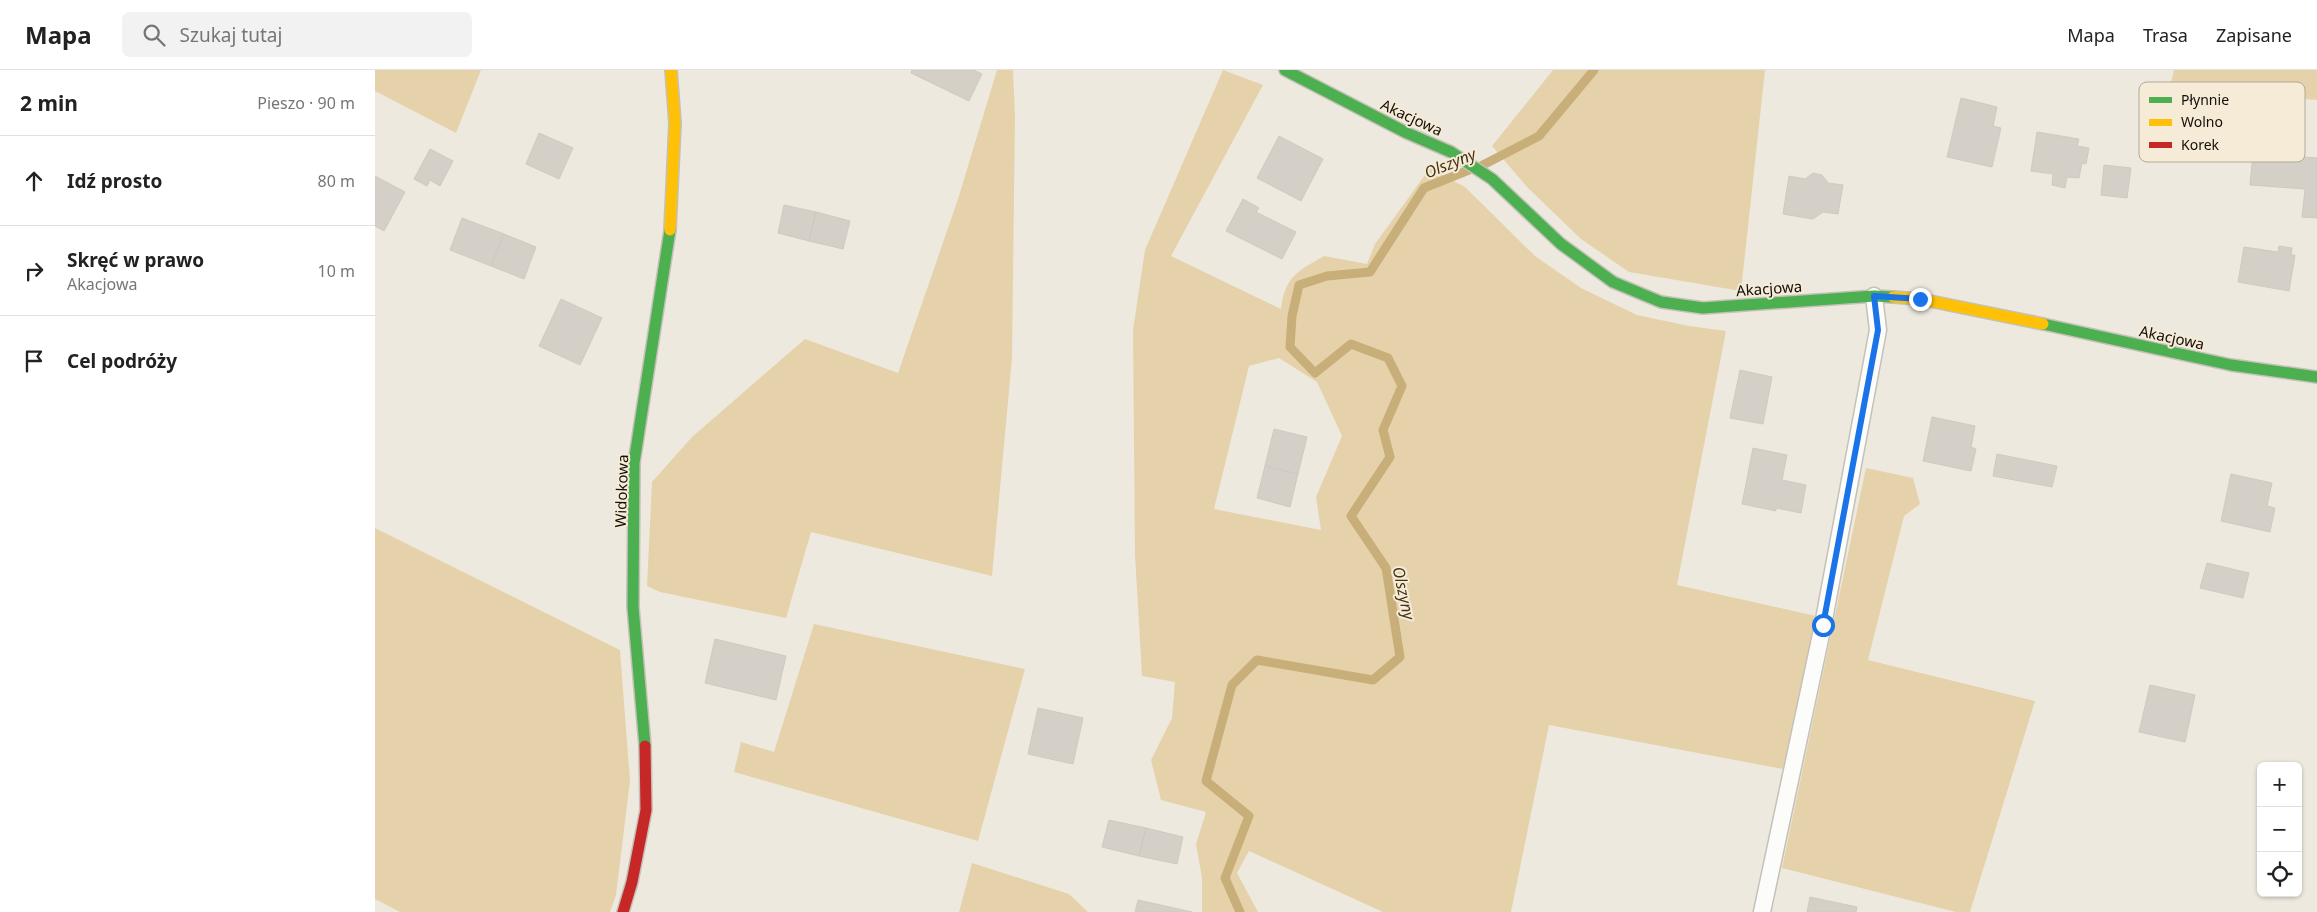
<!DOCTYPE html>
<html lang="pl">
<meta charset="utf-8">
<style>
:root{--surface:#fff;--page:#f2f2f2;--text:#222;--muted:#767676;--line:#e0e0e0}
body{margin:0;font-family:"Noto Sans",sans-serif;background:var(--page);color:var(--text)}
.controls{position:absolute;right:15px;bottom:15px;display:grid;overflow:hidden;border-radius:8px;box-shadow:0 1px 4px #0004}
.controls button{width:45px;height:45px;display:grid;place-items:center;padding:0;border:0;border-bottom:1px solid var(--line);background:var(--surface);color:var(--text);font:25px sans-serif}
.stop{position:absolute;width:15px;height:15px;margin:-11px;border:4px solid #1a73e8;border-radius:50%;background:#fff}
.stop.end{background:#1a73e8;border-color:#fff;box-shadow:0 1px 5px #0008}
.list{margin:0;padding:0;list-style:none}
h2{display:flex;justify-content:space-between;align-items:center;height:65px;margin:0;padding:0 20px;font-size:21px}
h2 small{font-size:16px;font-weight:400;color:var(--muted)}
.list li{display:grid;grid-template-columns:32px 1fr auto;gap:15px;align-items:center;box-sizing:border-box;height:90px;padding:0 20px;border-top:1px solid var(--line)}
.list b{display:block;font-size:19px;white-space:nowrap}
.list p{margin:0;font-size:16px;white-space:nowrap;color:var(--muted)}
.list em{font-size:16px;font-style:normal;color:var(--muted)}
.icon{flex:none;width:28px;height:28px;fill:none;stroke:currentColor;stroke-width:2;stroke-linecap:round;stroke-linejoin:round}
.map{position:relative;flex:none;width:1942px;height:842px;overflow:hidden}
header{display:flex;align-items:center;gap:30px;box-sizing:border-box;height:70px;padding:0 25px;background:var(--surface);border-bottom:1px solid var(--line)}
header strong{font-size:24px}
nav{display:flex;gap:28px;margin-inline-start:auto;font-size:18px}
.search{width:350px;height:45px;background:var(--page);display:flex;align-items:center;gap:12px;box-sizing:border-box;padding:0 18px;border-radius:8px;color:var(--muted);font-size:19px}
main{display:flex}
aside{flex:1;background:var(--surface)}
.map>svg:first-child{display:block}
</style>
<header>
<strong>Mapa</strong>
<div class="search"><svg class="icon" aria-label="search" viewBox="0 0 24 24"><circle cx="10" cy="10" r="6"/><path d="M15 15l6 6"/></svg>Szukaj tutaj</div>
<nav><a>Mapa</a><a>Trasa</a><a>Zapisane</a></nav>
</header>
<main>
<aside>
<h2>2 min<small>Pieszo · 90 m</small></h2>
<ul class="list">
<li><svg class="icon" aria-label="ahead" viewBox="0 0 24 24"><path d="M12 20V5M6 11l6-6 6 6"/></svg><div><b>Idź prosto</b></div><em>80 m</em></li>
<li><svg class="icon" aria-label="right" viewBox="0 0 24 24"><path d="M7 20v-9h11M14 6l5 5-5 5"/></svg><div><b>Skręć w prawo</b><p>Akacjowa</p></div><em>10 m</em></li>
<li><svg class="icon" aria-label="arrive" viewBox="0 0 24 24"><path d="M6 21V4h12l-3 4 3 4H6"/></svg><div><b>Cel podróży</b></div></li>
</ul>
</aside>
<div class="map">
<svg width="1942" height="842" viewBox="0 0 1942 842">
<rect width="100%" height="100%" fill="#eee9de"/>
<!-- green -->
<path fill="#e6d2aa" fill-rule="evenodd" d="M0,0h106l-25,63 -81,-42z
M622,0h16l2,45 -3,243 -20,218 -181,-44 -25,86 -126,-26 -13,-6 5,-104 40,-45 113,-98 93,34 60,-174z
M848,0l40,15 -92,171 110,53c4,-33 17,-38 43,-53l43,8 8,-20 55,-76 35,19 70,69 46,32 56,27 52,11 37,5 -49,254 139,31 -33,153 -234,-44 -38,187h-128l-134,-61 -12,22 21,39h-56v-34l-6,-34 10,-32 -45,-12 -10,-40 21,-42 3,-36 -33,-6 -7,-121 -2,-225 12,-80zM904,288l38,24 25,54 -26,61 5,33 -107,-21 35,-143z
M1178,0h212l-24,221 -112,-19 -48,-33 -54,-52 -35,-41z
M1799,0h143v30l-147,-13z
M1491,398l47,10 7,26 -16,12 -36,144 167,41 -65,211h-14l-174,-44z
M0,458l245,122 10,131 -14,114 -6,17h-210l-25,-13z
M439,554l211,45 -47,172 -244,-69 7,-30 33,10z
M597,793l97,31 19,18h-129z"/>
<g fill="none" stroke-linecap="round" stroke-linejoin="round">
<!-- stream -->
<path stroke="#c8ae79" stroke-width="9" d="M1106,96l58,-30 55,-66
M865,842l-15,-34 24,-62 -43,-35 26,-96 25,-25 116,20 27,-23 -14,-89 -35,-52 39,-59 -7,-27 19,-44 -14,-28 -37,-14 -36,29 -25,-26 2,-31 7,-31 28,-9 43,-4 54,-84 45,-18"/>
</g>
<!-- building -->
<path fill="#d4d0c7" stroke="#cecac1" d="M537,0h62l8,4 -13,27 -58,-28z
M1586,28l36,9 -4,19 8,2 -9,39 -45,-10z
M1662,62l42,7 -2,7 12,2 -3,16 -4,-1 -3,15 -12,-1 -2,11 -13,-3 1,-11 -22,-3z
M164,63l34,15 -14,31 -33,-15z
M904,66l44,23 -22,42 -44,-23z
M55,79l23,12 -13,25 -10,-6 -3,6 -13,-7z
M1878,83l64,5v60l-15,-1 3,-28 -55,-4z
M1729,95l27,3 -4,30 -26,-3z
M1438,103l9,2 6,8 15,2 -5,29 -15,-2 -10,7 -30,-5 6,-38 16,3z
M0,106l30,16 -21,39 -9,-5z
M868,129l16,9 -3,4 40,20 -14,27 -56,-28z
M409,135l32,7 -7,29 -31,-8z
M441,142l34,9 -7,28 -34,-8z
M87,148l42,16 -13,32 -41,-16z
M129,164l32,13 -12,32 -33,-13z
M1904,176l13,2 -1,7h4l-6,36 -51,-9 6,-35 34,5z
M186,229l41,19 -22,47 -41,-19z
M1365,300l32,7 -9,47 -33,-6z
M1557,347l43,9 -4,21 5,2 -5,22 -48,-10z
M899,359l33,8 -9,37 -33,-8z
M1378,378l34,7 -5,25 24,5 -5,28 -25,-5v3l-34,-7z
M1622,384l60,12 -5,21 -59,-11z
M890,396l33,8 -8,33 -33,-9z
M1856,404l41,9 -5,23 8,2 -5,24 -49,-11z
M1832,493l42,10 -6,25 -43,-10z
M340,569l71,17 -10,44 -71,-17z
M1775,615l45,10 -10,47 -46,-10z
M663,638l45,10 -10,46 -45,-10z
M734,750l37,8 -7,28 -37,-9z
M771,758l37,9 -6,27 -38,-8z
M1435,827l47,10 -1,5h-49z
M763,830l54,12h-57z"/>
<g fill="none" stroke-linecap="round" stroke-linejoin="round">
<!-- lane casing -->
<g stroke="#c5c1b9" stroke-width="19">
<path id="lane" d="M1387,842l61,-287 55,-295 -4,-34"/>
</g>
<!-- fast casing -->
<g stroke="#c5c1b9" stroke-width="14">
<path id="fast" d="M910,0l122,63 44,19 41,27 69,65 52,38 48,20 42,6 171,-12 19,1
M1668,254l188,41 86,12
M270,676l-12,-139 1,-144 36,-233"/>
</g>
<!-- slow casing -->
<g stroke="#c5c1b9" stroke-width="14">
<path id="slow" d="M295,160l5,-107 -4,-53
M1518,227l27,2 123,25"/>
</g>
<!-- jam casing -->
<g stroke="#c5c1b9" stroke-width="14">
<path id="jam" d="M248,842l9,-30 14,-72 -1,-64"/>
</g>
<!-- lane -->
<use href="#lane" stroke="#fcfcfa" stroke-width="16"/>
<!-- fast -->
<use href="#fast" stroke="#4caf50" stroke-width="11"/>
<!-- slow -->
<use href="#slow" stroke="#ffc107" stroke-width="11"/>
<!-- jam -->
<use href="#jam" stroke="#c62828" stroke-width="11"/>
</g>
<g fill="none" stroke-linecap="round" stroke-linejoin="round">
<!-- route -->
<path stroke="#1a73e8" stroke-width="6" d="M1448,555l55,-295 -4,-34 46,3"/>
</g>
<g text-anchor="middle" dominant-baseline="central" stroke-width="4" stroke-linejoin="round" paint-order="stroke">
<!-- street labels -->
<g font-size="15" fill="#120e08" stroke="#f5ebd7">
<text transform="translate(1037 47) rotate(25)">Akacjowa</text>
<text transform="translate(1394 218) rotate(-4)">Akacjowa</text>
<text transform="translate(1797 267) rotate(12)">Akacjowa</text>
<text transform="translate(246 421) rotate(-88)">Widokowa</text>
</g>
<!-- water labels -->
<g font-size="16" font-style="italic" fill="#433415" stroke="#f5ebd7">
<text transform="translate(1075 93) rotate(-22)">Olszyny</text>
<text transform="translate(1029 523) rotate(78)">Olszyny</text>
</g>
</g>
<!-- legend -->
<rect x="1764" y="12" width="166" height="80" rx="8" fill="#f5ebd7" stroke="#b1a999" stroke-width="1"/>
<rect x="1774" y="27" width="23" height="6" fill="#4caf50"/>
<rect x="1774" y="49" width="23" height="7" fill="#ffc107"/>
<rect x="1774" y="72" width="23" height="6" fill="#c62828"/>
<g font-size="14" fill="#120e08">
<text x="1806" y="35">Płynnie</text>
<text x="1806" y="57">Wolno</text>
<text x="1806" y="80">Korek</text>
</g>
</svg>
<div class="controls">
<button>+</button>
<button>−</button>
<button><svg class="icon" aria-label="locate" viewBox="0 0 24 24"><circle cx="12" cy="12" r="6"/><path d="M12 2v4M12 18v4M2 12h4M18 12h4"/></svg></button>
</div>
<div class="stop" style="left:1448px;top:555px"></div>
<div class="stop end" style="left:1545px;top:229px"></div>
</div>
</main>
